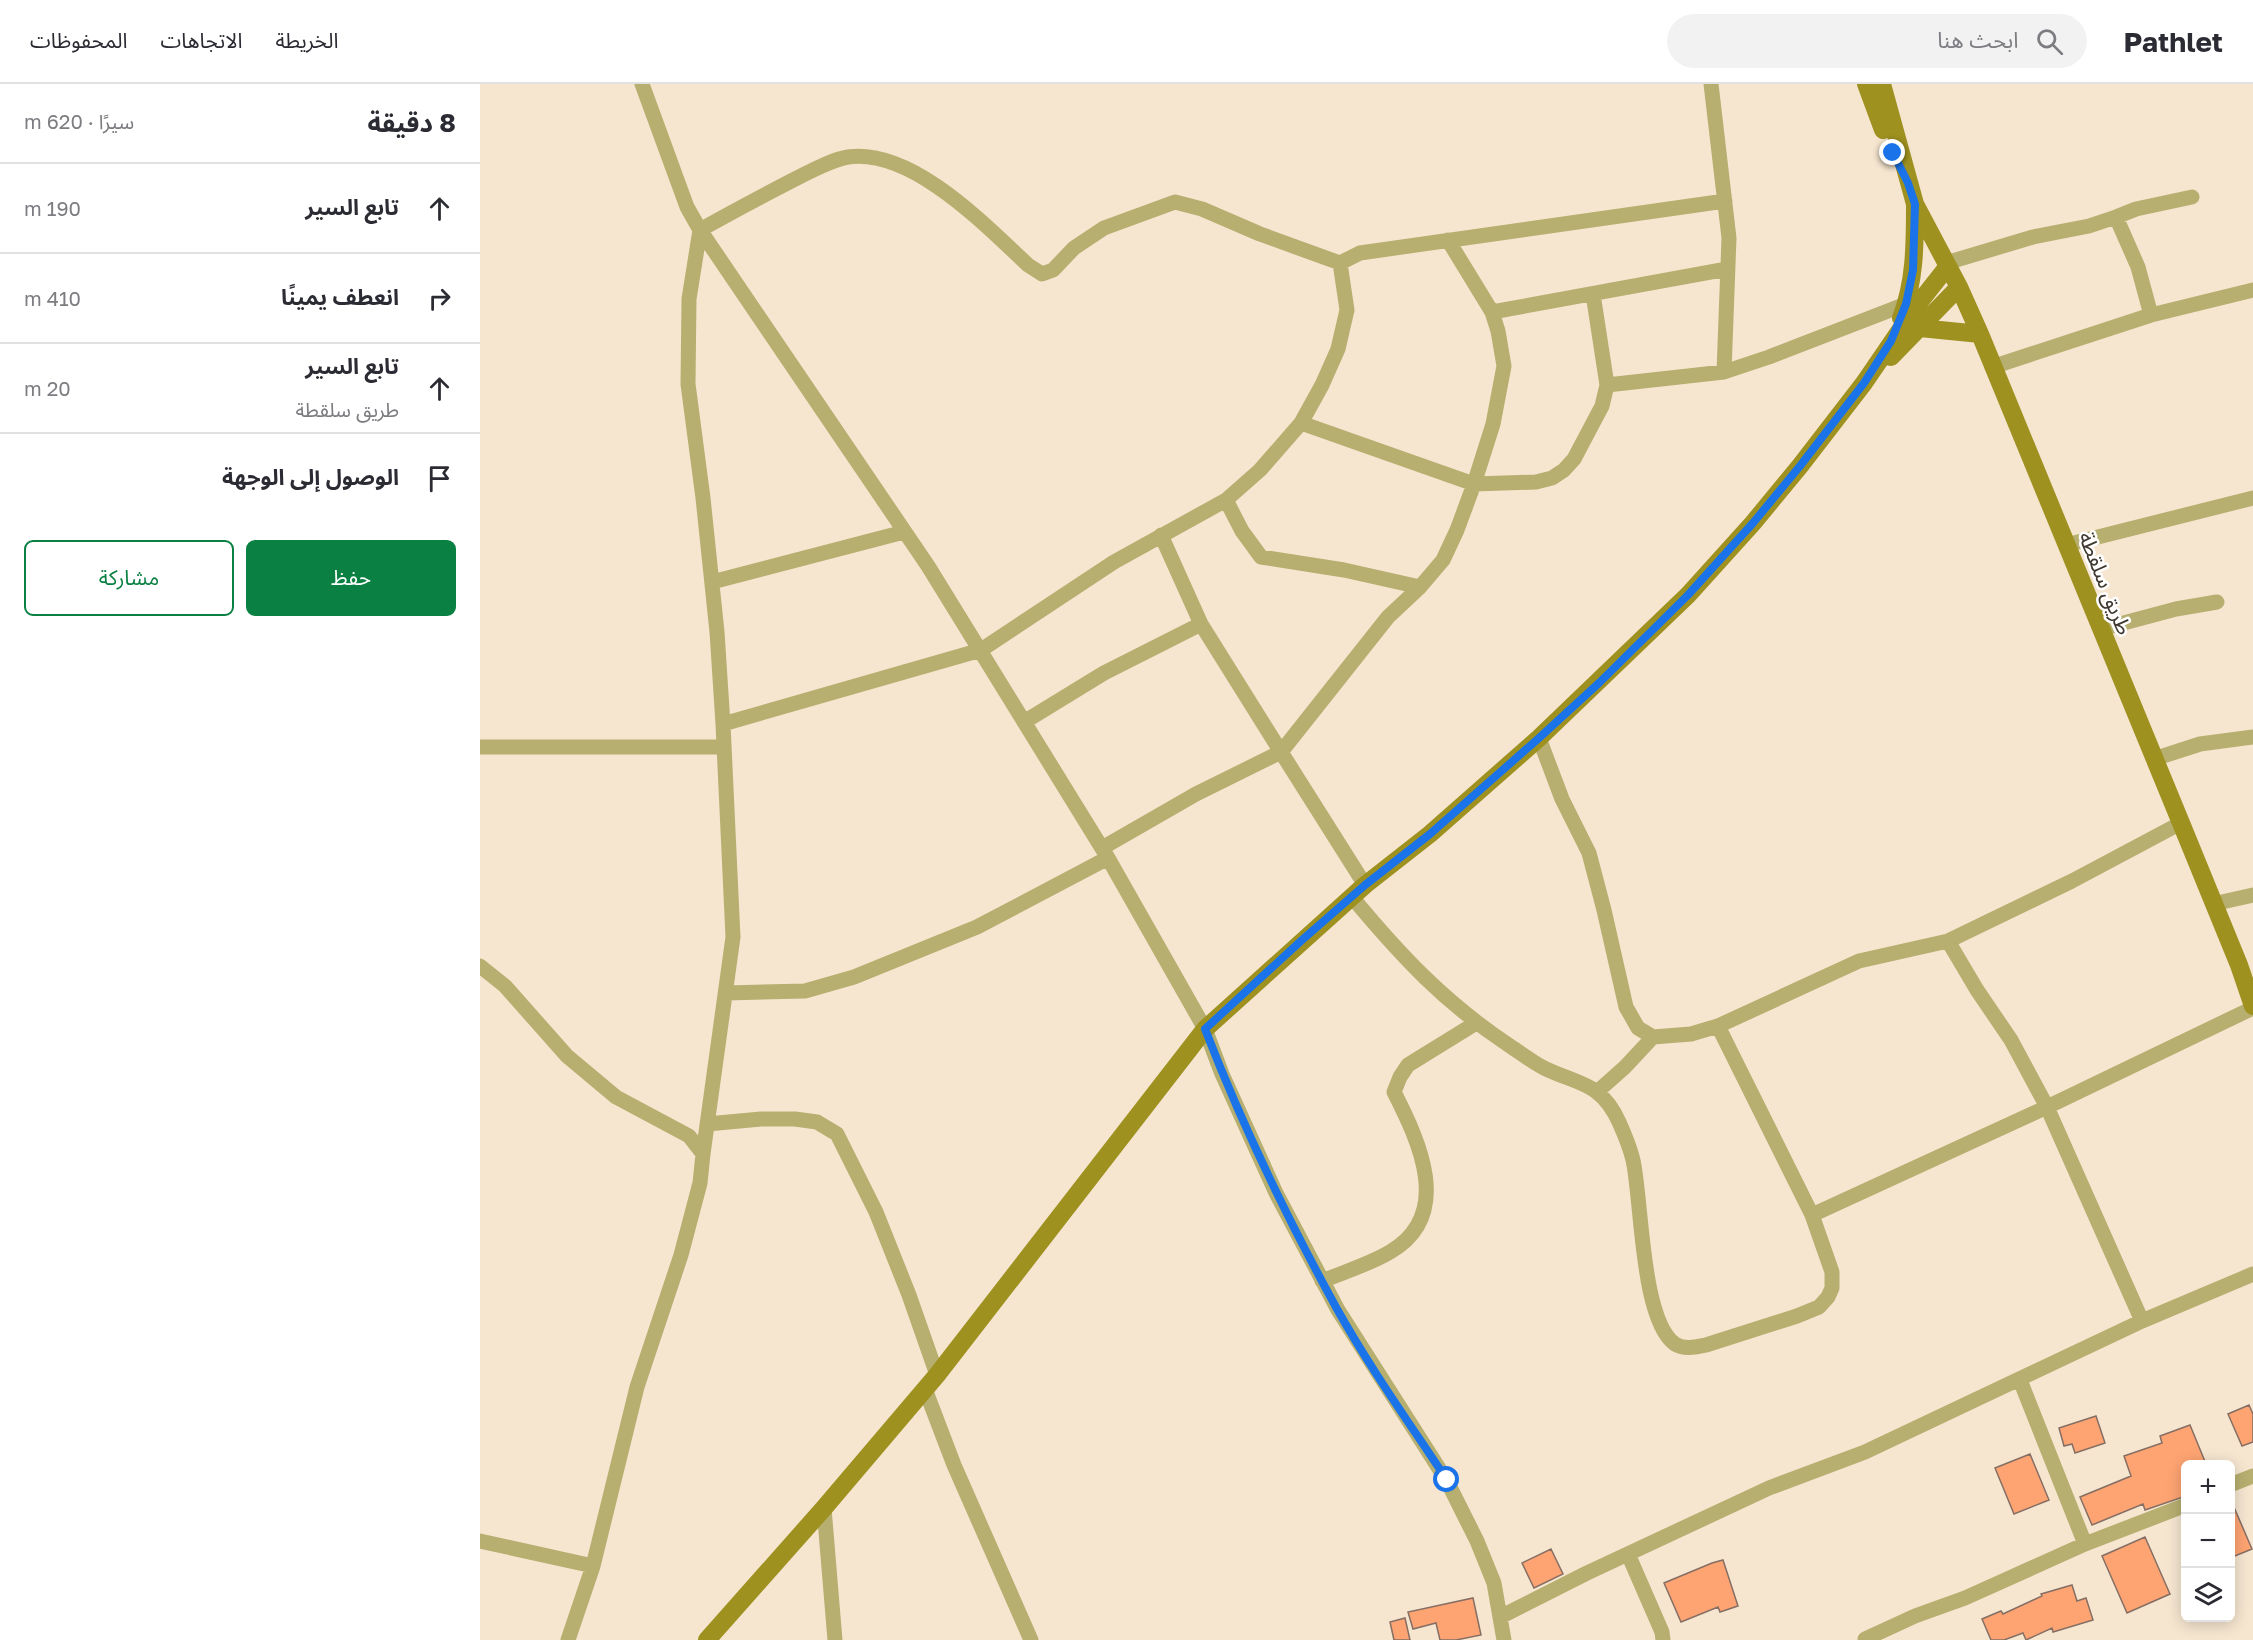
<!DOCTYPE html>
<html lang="ar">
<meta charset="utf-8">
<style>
:root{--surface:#fff;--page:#f2f2f3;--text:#2b2b33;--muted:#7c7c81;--line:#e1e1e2;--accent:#0b8043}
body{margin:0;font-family:"Golos Text","Noto Sans Arabic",sans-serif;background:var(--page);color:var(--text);direction:rtl}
.controls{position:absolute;right:18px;bottom:18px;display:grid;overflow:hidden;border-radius:9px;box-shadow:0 3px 15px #0003}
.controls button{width:54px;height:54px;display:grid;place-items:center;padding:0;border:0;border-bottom:2px solid var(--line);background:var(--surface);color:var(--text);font:30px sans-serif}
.stop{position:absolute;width:18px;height:18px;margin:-14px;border:4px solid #1a73e8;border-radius:50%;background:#fff}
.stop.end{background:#1a73e8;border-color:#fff;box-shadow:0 2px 6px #0008}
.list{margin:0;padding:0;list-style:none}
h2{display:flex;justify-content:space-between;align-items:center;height:78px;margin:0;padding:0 24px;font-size:26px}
h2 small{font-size:20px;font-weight:400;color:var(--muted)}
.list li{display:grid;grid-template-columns:39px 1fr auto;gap:18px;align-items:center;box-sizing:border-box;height:90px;padding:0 24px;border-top:2px solid var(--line)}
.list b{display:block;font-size:22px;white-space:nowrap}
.list p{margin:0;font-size:20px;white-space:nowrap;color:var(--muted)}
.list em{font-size:20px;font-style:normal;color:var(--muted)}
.actions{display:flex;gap:12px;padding:18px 24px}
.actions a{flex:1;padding:14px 0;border:2px solid var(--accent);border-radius:9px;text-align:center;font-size:21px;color:var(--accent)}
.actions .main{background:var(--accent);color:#fff}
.icon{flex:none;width:33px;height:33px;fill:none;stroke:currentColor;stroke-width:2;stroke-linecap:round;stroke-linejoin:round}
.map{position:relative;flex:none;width:1773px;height:1556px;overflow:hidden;direction:ltr}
header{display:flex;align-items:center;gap:36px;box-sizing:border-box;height:84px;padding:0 30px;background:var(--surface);border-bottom:2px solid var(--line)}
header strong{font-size:28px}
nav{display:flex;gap:33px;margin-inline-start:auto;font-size:21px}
.search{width:420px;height:54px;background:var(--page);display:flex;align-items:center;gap:15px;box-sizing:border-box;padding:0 21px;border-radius:33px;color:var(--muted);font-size:22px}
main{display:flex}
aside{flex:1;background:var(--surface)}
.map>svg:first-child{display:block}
</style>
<header>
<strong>Pathlet</strong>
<div class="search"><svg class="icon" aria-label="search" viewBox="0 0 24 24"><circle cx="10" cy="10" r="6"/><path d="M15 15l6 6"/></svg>ابحث هنا</div>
<nav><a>الخريطة</a><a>الاتجاهات</a><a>المحفوظات</a></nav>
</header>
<main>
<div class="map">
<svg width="1773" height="1556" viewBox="0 0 1773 1556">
<rect width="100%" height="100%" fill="#f6e6d0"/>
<!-- building -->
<path fill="#fea472" stroke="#856e63" stroke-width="1.5" d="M1769,1321l4,9v28l-11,4 -14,-32z
M1616,1332l9,27 -30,10 -3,-9 -8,2 -5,-18z
M1710,1341l16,39h-20v32l-41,14 -2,-6 -51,21 -12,-28 51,-21 -7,-20 38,-13 -2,-7z
M1550,1370l19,46 -35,14 -19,-46z
M1750,1414l22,51 -22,9z
M1665,1453l25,57 -43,19 -25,-57z
M1071,1465l12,25 -29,14 -12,-25z
M1243,1476l15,46 -18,6 -2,-5 -37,15 -17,-39 48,-20z
M1592,1501l5,16 9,-3 7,22 -40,12 -1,-4 -26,12 -3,-7 -19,7h-13l-9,-21 19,-8 2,3 39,-18 -1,-2z
M993,1514l8,37 -25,5h-16l-4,-17 -23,6 -5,-17z
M925,1534l5,22h-16l-4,-18z"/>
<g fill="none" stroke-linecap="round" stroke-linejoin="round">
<!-- street -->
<path stroke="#b7af70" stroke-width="15" d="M162,0l45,123 13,23 228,336 180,292 97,171 17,45 54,119 62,117 109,171 30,60 17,42 10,57
M1231,0l18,154 -5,134
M1636,133l20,-8 56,-12
M1466,179l87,-26 56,-11 27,-9 22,50 13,48
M1012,228l235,-43
M1512,283l159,-52 102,-25
M1127,301l117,-13 45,-15 137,-53
M821,339l173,61 62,-2 16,-4 12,-8 10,-11 28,-53 5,-21 -14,-91
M746,416l16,31 19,26 83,13 76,17
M1586,461l187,-47
M232,498l192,-50
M1621,545l75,-20 41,-7
M544,638l80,-49 97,-49
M243,640l258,-74 133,-88 112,-62 34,-30 41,-47 21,-38 16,-36 9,-39 -7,-47 20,-10 365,-52
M1059,654l23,61 27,54 15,57 22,97 12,21 15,9 38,-3 27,-8 141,-65 89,-20 124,-60 109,-58
M0,663h244
M1674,675l46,-15 53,-7
M622,764l94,-54 85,-42 -80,-128 -40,-89
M885,801l-84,-133 107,-135 32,-30 23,-27 14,-30 17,-46 19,-60 11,-58 -6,-35 -6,-19 -44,-72
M872,813c49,59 93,106 158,149 11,7 22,16 34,22 35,17 57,14 75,54 5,11 11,26 14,38 9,41 8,160 42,184 9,6 21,3 31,1l91,-29 22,-9 9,-10 4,-9v-16l-20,-57
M1733,820l40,-9
M1468,857l29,49 34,50 36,67 95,214
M0,882l25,20 62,70 49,41 73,39 14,18 -3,29 -19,72 -44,132 -44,179 -25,74
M246,909l79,-2 49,-14 123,-50 131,-69
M1238,942l94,189 235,-108 206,-99
M1118,1007l27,-24 28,-30
M227,1040l54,-5h34l22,3 20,12 39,78 33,83 28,80
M223,1070l30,-217 -10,-213 -6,-92 -14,-134 -15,-114 1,-85 11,-69c32,-18 64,-35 97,-52 16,-8 34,-18 51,-21 64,-9 137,68 180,108l14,9 11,-4 21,-22 30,-20 71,-26 27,7 58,25 80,29
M842,1197c22,-9 48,-17 68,-29 64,-37 29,-111 4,-160l6,-15 8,-12 68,-42
M1540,1296l65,164 101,-39
M445,1305l29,76 77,175
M1750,1401l23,-9
M344,1424l11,132
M0,1457l113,25
M1148,1470l34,78 1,8
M1020,1533l87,-44 182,-85 96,-36 277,-131 111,-47
M1385,1555l50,-23 50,-18 120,-54"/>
<!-- secondary -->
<path stroke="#9f9120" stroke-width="18" d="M1386,0l17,46
M1402,0l33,120 44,83 21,47 201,489 58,142 14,41
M1421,234c14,-36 14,-74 14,-112
M1440,244l60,6
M1411,273l68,-70
M227,1556l117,-132 113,-133 268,-346 160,-144 65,-51 109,-96 149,-143 65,-72 47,-57 64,-83 54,-79 30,-38"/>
</g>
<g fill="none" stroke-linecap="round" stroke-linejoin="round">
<!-- route -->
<path stroke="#1a73e8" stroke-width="8" d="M967,1396c-37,-56 -77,-112 -110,-171 -50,-91 -95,-184 -132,-280l97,-89 63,-55 65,-51 109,-96 60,-55 89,-88 65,-72 47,-57 64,-83 27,-42 15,-37 7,-34 2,-66 -7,-21 -15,-30"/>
</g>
<g text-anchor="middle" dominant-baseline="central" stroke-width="5" stroke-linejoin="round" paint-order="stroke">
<!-- street labels -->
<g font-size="21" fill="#3f3830" stroke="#fff">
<text transform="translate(1626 499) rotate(68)">طريق سلقطة</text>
</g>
</g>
</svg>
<div class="controls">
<button>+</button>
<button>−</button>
<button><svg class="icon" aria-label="layers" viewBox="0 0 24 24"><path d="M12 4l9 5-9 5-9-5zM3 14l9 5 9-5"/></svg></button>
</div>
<div class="stop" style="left:967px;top:1396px"></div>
<div class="stop end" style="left:1413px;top:69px"></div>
</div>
<aside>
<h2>8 دقيقة<small>سيرًا · 620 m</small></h2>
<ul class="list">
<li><svg class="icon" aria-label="ahead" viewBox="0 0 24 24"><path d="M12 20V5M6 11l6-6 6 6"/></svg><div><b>تابع السير</b></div><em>190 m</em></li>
<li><svg class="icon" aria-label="right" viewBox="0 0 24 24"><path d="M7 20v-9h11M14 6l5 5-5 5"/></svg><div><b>انعطف يمينًا</b></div><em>410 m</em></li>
<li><svg class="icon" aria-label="ahead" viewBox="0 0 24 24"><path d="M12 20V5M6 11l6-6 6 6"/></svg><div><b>تابع السير</b><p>طريق سلقطة</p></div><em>20 m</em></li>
<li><svg class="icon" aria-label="arrive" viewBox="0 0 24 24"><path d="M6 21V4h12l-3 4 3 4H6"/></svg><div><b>الوصول إلى الوجهة</b></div></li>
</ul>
<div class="actions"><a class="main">حفظ</a><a>مشاركة</a></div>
</aside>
</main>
